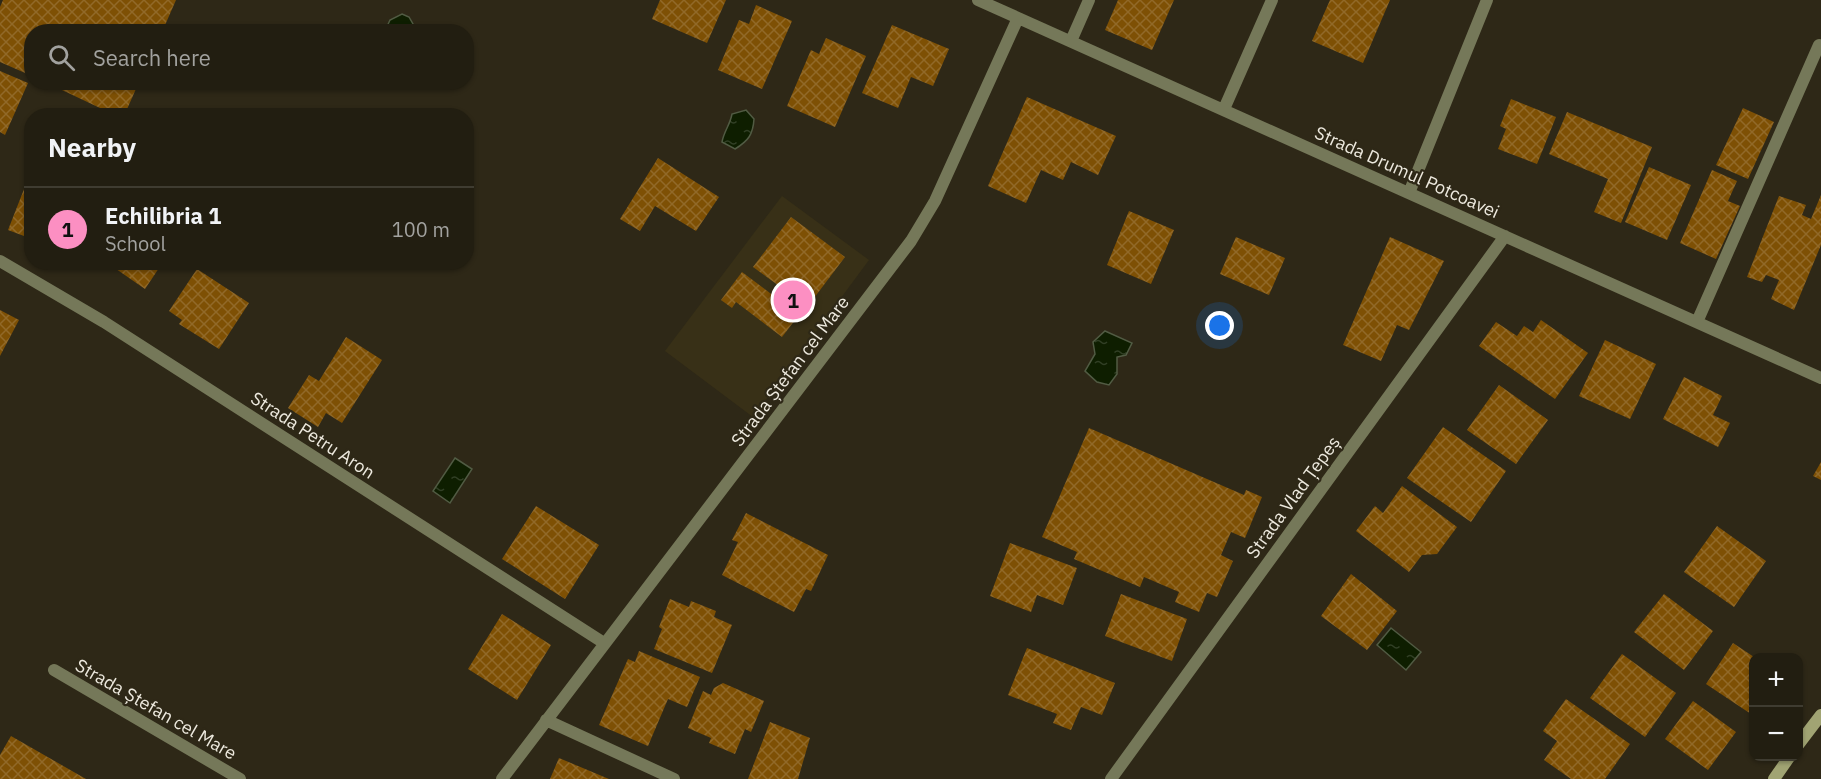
<!DOCTYPE html>
<meta charset="utf-8">
<style>
:root{--surface:#221e11;--page:#2e2b1f;--text:#f1f3f6;--muted:#a2a29f;--line:#3f3c31;--accent:#fc8fc2}
body{margin:0;font-family:"IBM Plex Sans",sans-serif;background:var(--page);color:var(--text)}
.controls{position:absolute;right:18px;bottom:18px;display:grid;overflow:hidden;border-radius:12px;box-shadow:0 2px 4px #0004}
.controls button{width:54px;height:54px;display:grid;place-items:center;padding:0;border:0;border-bottom:2px solid var(--line);background:var(--surface);color:var(--text);font:30px sans-serif}
.you{position:absolute;left:1220px;top:326px;width:21px;height:21px;margin:-15px;border:4px solid #fff;border-radius:50%;background:#1a73e8;box-shadow:0 0 0 9px #1a73e833}
.badge{display:grid;place-items:center;width:39px;height:39px;border-radius:50%;background:var(--accent);color:#111;font-size:20px;font-weight:700}
.pin{position:absolute;translate:-50% -50%;border:3px solid #fff;box-shadow:0 2px 6px #0006}
.list{margin:0;padding:0;list-style:none}
h2{display:flex;justify-content:space-between;align-items:center;height:78px;margin:0;padding:0 24px;font-size:26px}
h2 small{font-size:20px;font-weight:400;color:var(--muted)}
.list li{display:grid;grid-template-columns:39px 1fr auto;gap:18px;align-items:center;box-sizing:border-box;height:84px;padding:0 24px;border-top:2px solid var(--line)}
.list b{display:block;font-size:22px;white-space:nowrap}
.list p{margin:0;font-size:20px;white-space:nowrap;color:var(--muted)}
.list em{font-size:20px;font-style:normal;color:var(--muted)}
.icon{flex:none;width:33px;height:33px;fill:none;stroke:currentColor;stroke-width:2;stroke-linecap:round;stroke-linejoin:round}
.map{position:relative;flex:none;width:1821px;height:779px;overflow:hidden}
.search{position:absolute;background:var(--surface);box-shadow:0 2px 4px #0004;left:24px;top:24px;width:450px;height:66px;display:flex;align-items:center;gap:15px;box-sizing:border-box;padding:0 21px;border-radius:24px;color:var(--muted);font-size:22px}
.panel{position:absolute;background:var(--surface);box-shadow:0 2px 4px #0004;left:24px;top:108px;width:450px;height:162px;border-radius:24px}
.map>svg:first-child{display:block}
</style>
<div class="map">
<svg width="1821" height="779" viewBox="0 0 1821 779">
<defs>
<pattern id="water-ripples" width="26" height="14" patternUnits="userSpaceOnUse" patternTransform="scale(1.5)"><rect width="26" height="14" fill="#0e1e00"/><path d="M2 4q2-2 4 0t4 0M15 11q2-2 4 0t4 0" fill="none" stroke="#313f25"/></pattern>
<pattern id="building-cross-hatch" width="8" height="8" patternUnits="userSpaceOnUse" patternTransform="scale(1.5)"><rect width="8" height="8" fill="#7e5004"/><path d="M0 0l8 8M0 8l8-8" fill="none" stroke="#916928"/></pattern>
</defs>
<rect width="100%" height="100%" fill="#2e2817"/>
<!-- built -->
<path fill="#383017" d="M782,196l87,64 -116,157 -88,-66z"/>
<!-- water -->
<path fill="url(#water-ripples)" stroke="#515b43" stroke-width="1.5" d="M402,14l7,3 4,7v7h-28l5,-11z
M746,110l8,9c-1,16 -6,22 -19,30l-13,-7c2,-11 8,-17 10,-28z
M1105,331l27,12 -6,12 -9,2v17l-8,11 -12,-3 -12,-11 10,-17 -2,-12z
M455,458l17,11 -22,34 -17,-12z
M1391,628l30,24 -15,18 -29,-25z"/>
<!-- building -->
<path fill="url(#building-cross-hatch)" d="M3,0h173l-14,32h-130v44l-32,-14v-55z
M660,0h66l-19,43 -55,-24z
M1118,0h56l-22,50 -47,-20z
M1330,0h60l-27,63 -51,-22z
M756,5l36,16 -30,68 -44,-19 21,-50 10,4z
M892,25l57,24 -16,37 -22,-9 -13,31 -36,-15z
M826,38l40,18 -31,71 -48,-21 24,-56 8,4z
M0,71l28,12 -23,52 -5,-3z
M45,82h94l-15,34h-7z
M1027,97l89,39 -18,39 -27,-13 -8,18 -22,-10 -15,33 -38,-17z
M1511,99l45,18 -19,47 -39,-15 8,-20 -6,-3z
M1743,108l31,14 -26,57 -32,-14z
M1567,112l85,35 -31,76 -27,-11 14,-33 -59,-25z
M658,158l61,39 -23,34 -41,-25 -15,25 -20,-12z
M1649,167l42,18 -24,55 -42,-18z
M1712,170l25,11 -9,20 12,5 -24,53 -36,-16z
M28,179l4,2v58l-24,-9z
M1821,195v50l-27,65 -23,-11 8,-19 -13,-5 -4,7 -15,-5 32,-81 27,9 -4,10 9,4z
M1129,211l45,19 -23,54 -44,-19z
M791,217l54,40 -31,41 -21,-16 -7,9 -33,-24z
M1236,237l49,21 -16,37 -49,-21z
M1390,237l54,24 -35,69 -12,-5 -16,36 -38,-16z
M106,262h57l-18,27z
M197,269l52,34 -30,46 -40,-25 3,-4 -13,-9z
M742,272l57,43 -17,22 -46,-35 -4,6 -11,-8z
M0,310l19,10 -19,36z
M1541,320l47,33 -33,46 -76,-53 17,-24 21,14 7,-10 9,6z
M346,337l36,23 -40,63 -16,-10 -8,14 -30,-19 21,-33 10,6z
M1605,340l51,24 -26,55 -51,-23z
M1684,377l38,19 -9,19 17,8 -12,24 -55,-28z
M1499,385l49,35 -32,44 -49,-34z
M1443,427l63,44 -35,51 -64,-44z
M1089,428l155,67 2,-5 16,7 -17,41 -14,-6 -10,23 12,6 -16,36 -10,-4 -8,19 -24,-10 4,-10 -35,-15 -4,10 -66,-28 3,-7 -35,-15z
M1821,462v18l-8,-4z
M1402,486l55,41 -20,27 -15,1 -13,17 -53,-41 19,-25 8,7z
M536,506l63,39 -34,54 -63,-40z
M746,513l82,42 -17,36 -5,-2 -12,23 -72,-37 16,-33 -6,-2z
M1717,526l49,35 -32,46 -50,-35z
M1010,543l67,25 -14,37 -26,-10 -6,17 -41,-16z
M1351,574l46,37 -30,39 -46,-34z
M1121,594l66,25 -15,42 -67,-25z
M1664,594l49,37 -29,39 -50,-38z
M670,599l19,8 2,-6 25,10 -2,6 18,8 -20,48 -58,-24 8,-20 -3,-2z
M502,614l49,31 -34,55 -49,-31z
M1733,643l21,14v59l-48,-32z
M1027,648l88,35 -13,32 -21,-8 -10,23 -18,-7 4,-9 -49,-19z
M639,651l61,26 -13,30 -19,-8 -20,47 -49,-21 29,-66 7,3z
M1622,654l54,39 -31,44 -55,-39z
M723,683l41,18 -13,31 -6,-3 -10,25 -26,-11 2,-5 -23,-10 15,-37 8,4 3,-7z
M1566,699l64,45 -25,35h-34l-27,-19 13,-19 -14,-10z
M1693,701l43,31 -28,38 -43,-31z
M770,722l40,16 -12,41h-50z
M11,736l75,43h-86v-24z
M559,758l50,21h-59z"/>
<g fill="none" stroke-linecap="round" stroke-linejoin="round">
<!-- street -->
<path stroke="#757859" stroke-width="12" d="M978,0l843,378
M1071,41l18,-41
M1224,109l48,-109
M1409,193l78,-193
M0,261l104,61 500,321
M1697,322l122,-277
M54,670l186,109
M546,720l128,59
M502,779l409,-538 24,-40 83,-183
M1111,779l394,-543"/>
<!-- secondary -->
<path stroke="#a1a473" stroke-width="12" d="M1798,745l23,-30
M1774,779l16,-23"/>
</g>
<g text-anchor="middle" dominant-baseline="central" stroke-width="4.5" stroke-linejoin="round" paint-order="stroke">
<!-- street labels -->
<g font-size="18" fill="#ede9de" stroke="#2e2817">
<text transform="translate(1407 172) rotate(24)">Strada Drumul Potcoavei</text>
<text transform="translate(790 371) rotate(-53)">Strada Ștefan cel Mare</text>
<text transform="translate(313 435) rotate(33)">Strada Petru Aron</text>
<text transform="translate(1293 497) rotate(-54)">Strada Vlad Țepeș</text>
<text transform="translate(156 709) rotate(30)">Strada Ștefan cel Mare</text>
</g>
</g>
</svg>
<div class="controls">
<button>+</button>
<button>−</button>
</div>
<div class="you"></div>
<div class="pin badge" style="left:793px;top:300px">1</div>
<div class="search"><svg class="icon" aria-label="search" viewBox="0 0 24 24"><circle cx="10" cy="10" r="6"/><path d="M15 15l6 6"/></svg>Search here</div>
<section class="panel">
<h2>Nearby<small></small></h2>
<ul class="list">
<li><span class="badge">1</span><div><b>Echilibria 1</b><p>School</p></div><em>100 m</em></li>
</ul>
</section>
</div>
